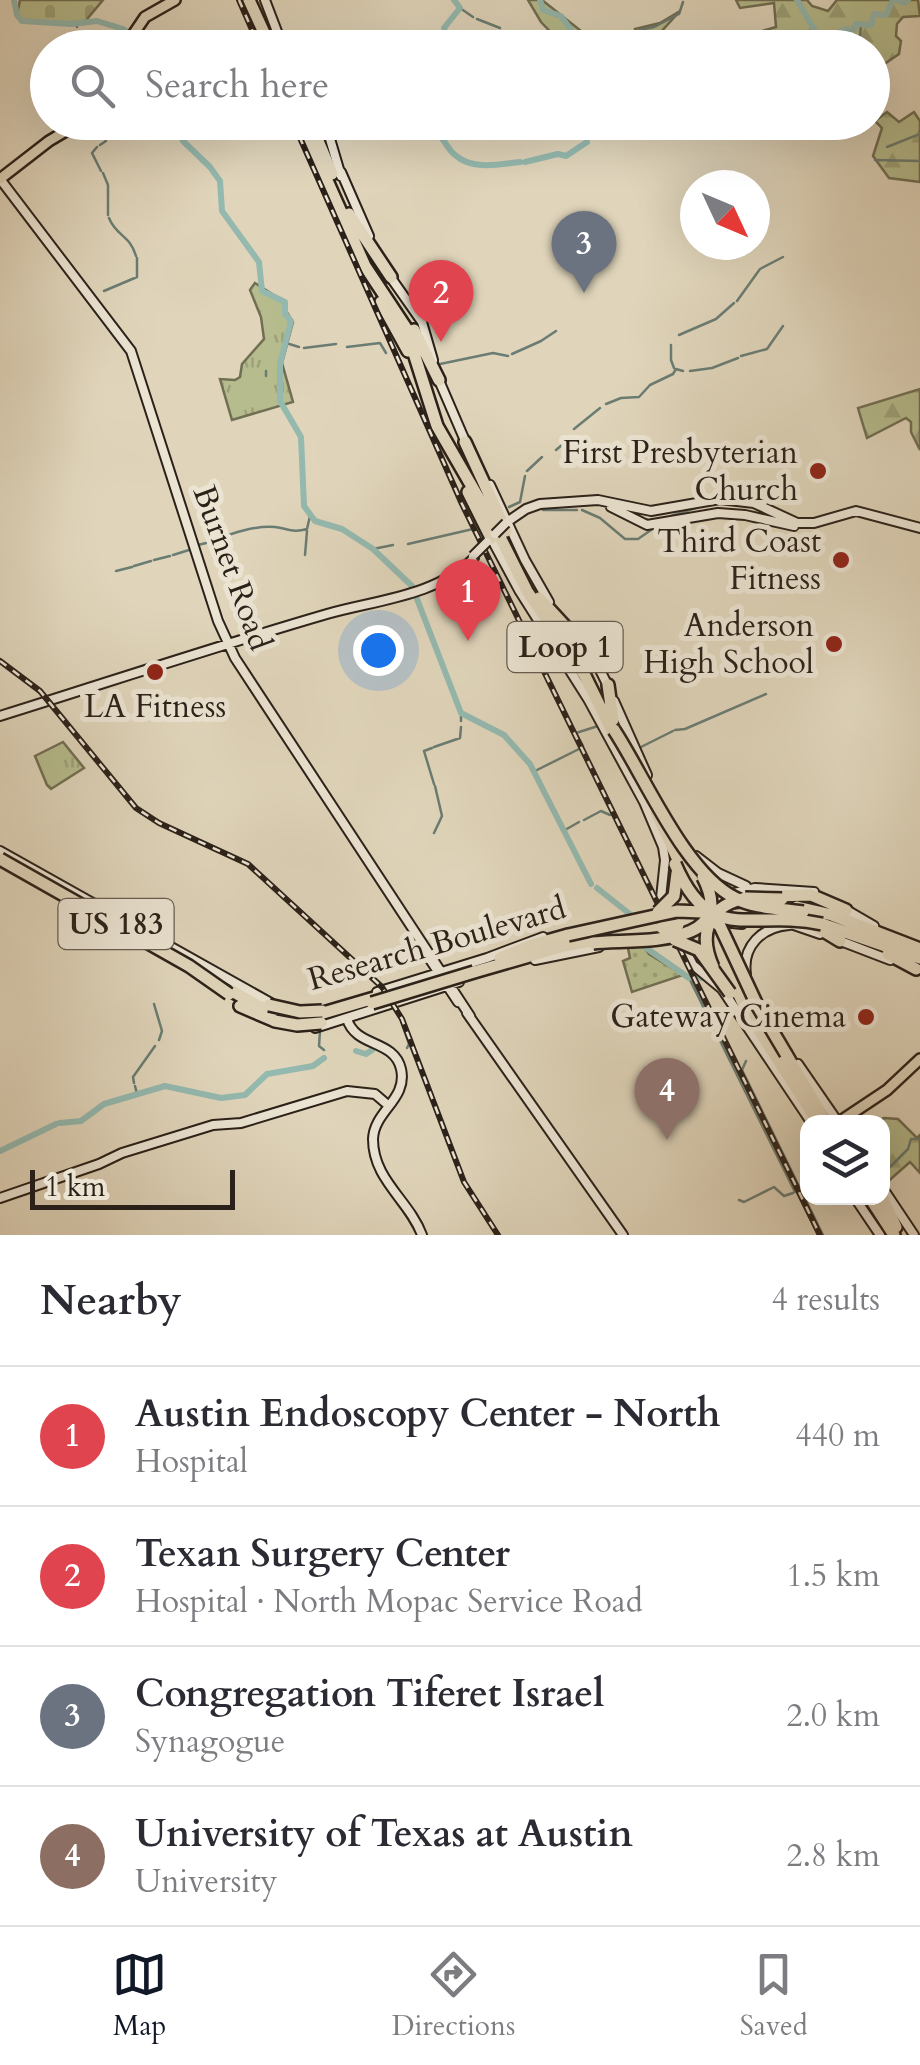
<!DOCTYPE html>
<meta charset="utf-8">
<style>
:root{--surface:#fff;--page:#f2f2f3;--text:#2b2b33;--muted:#7c7c81;--line:#e1e1e2;--accent:#111827}
body{margin:0;font-family:Cardo,serif;background:var(--page);color:var(--text)}
.controls{position:absolute;right:30px;bottom:30px;display:grid;overflow:hidden;border-radius:20px;box-shadow:0 10px 40px #0002}
.controls button{width:90px;height:90px;display:grid;place-items:center;padding:0;border:0;border-bottom:2px solid var(--line);background:var(--surface);color:var(--text);font:50px sans-serif}
.compass{position:absolute;left:680px;top:170px;width:90px;height:90px;border-radius:50%;background:var(--surface);box-shadow:0 10px 40px #0002;rotate:134deg}
.scale{position:absolute;left:30px;bottom:25px;width:205px;box-sizing:border-box;padding-left:10px;border:5px solid #2b2119;border-top:0;font-size:28px;line-height:35px;white-space:nowrap;color:#2b2119;-webkit-text-stroke:8px #ebe4d3;paint-order:stroke}
.you{position:absolute;left:378px;top:650px;width:35px;height:35px;margin:-25px;border:8px solid #fff;border-radius:50%;background:#1a73e8;box-shadow:0 0 0 15px #1a73e833}
.badge{display:grid;place-items:center;width:65px;height:65px;border-radius:50%;background:var(--accent);color:#fff;font-size:32px;font-weight:700}
.pin{position:absolute;translate:-50% -82px;filter:drop-shadow(0 2px 5px #0008)}
.pin::after{content:'';position:absolute;top:52px;width:35px;height:30px;background:inherit;clip-path:polygon(0 0,100% 0,50% 100%)}
.list{margin:0;padding:0;list-style:none}
h2{display:flex;justify-content:space-between;align-items:center;height:130px;margin:0;padding:0 40px;font-size:42px}
h2 small{font-size:32px;font-weight:400;color:var(--muted)}
.list li{display:grid;grid-template-columns:65px 1fr auto;gap:30px;align-items:center;box-sizing:border-box;height:140px;padding:0 40px;border-top:2px solid var(--line)}
.list b{display:block;font-size:38px;white-space:nowrap}
.list p{margin:0;font-size:32px;white-space:nowrap;color:var(--muted)}
.list em{font-size:32px;font-style:normal;color:var(--muted)}
.icon{flex:none;width:55px;height:55px;fill:none;stroke:currentColor;stroke-width:2;stroke-linecap:round;stroke-linejoin:round}
.map{position:relative;flex:none;width:920px;height:1235px;overflow:hidden}
.search{position:absolute;background:var(--surface);box-shadow:0 10px 40px #0002;left:30px;right:30px;top:30px;height:110px;display:flex;align-items:center;gap:25px;box-sizing:border-box;padding:0 35px;border-radius:55px;color:var(--muted);font-size:38px}
.sheet{height:690px;background:var(--surface)}
nav{display:flex;justify-content:space-around;align-items:center;box-sizing:border-box;height:140px;border-top:2px solid var(--line);background:var(--surface);font-size:28px;color:var(--muted)}
nav a{display:grid;justify-items:center;gap:5px}
nav .on{color:var(--accent)}
.map>svg:first-child{display:block}
</style>
<div class="map">
<svg width="920" height="1235" viewBox="0 0 920 1235">
<defs>
<pattern id="grass-dots" width="8" height="8" patternUnits="userSpaceOnUse" patternTransform="scale(2.5)"><rect width="8" height="8" fill="#b6bc8d"/><path d="M2 2h.1M6 6h.1" fill="none" stroke="#9da179" stroke-width="1.8" stroke-linecap="round"/></pattern>
<pattern id="forest-firs" width="22" height="20" patternUnits="userSpaceOnUse" patternTransform="scale(2.5)"><rect width="22" height="20" fill="#b6bc8d"/><path d="M5 1l3.5 6h-7zM16 11l3.5 6h-7z" fill="#9da179"/></pattern>
<pattern id="cemetery-stones" width="16" height="16" patternUnits="userSpaceOnUse" patternTransform="scale(2.5)"><rect width="16" height="16" fill="#b6bc8d"/><path d="M2 7V4a2 2 0 0 1 4 0v3zM10 15v-3a2 2 0 0 1 4 0v3z" fill="#9da179"/></pattern>
<pattern id="park-tufts" width="24" height="20" patternUnits="userSpaceOnUse" patternTransform="scale(2.5)"><rect width="24" height="20" fill="#b6bc8d"/><path d="M3 7l-1-3M5 7V3M7 7l1-3M15 17l-1-3M17 17v-4M19 17l1-3" fill="none" stroke="#9da179"/></pattern>
</defs>
<rect width="100%" height="100%" fill="#e0d5bb"/>
<filter id="stains"><feTurbulence type="fractalNoise" baseFrequency=".002" numOctaves="4"/><feColorMatrix values="0 0 0 0 .2 0 0 0 0 .09 0 0 0 0 .02 0 0 0 .5 -.17"/></filter>
<radialGradient id="worn" r=".72"><stop offset=".6" stop-color="#630" stop-opacity="0"/><stop offset="1" stop-color="#630" stop-opacity=".3"/></radialGradient>
<!-- grass -->
<path fill="url(#grass-dots)" stroke="#706e53" stroke-width="2.5" d="M643,946l6,8 34,21 -51,17 -9,-31 7,-3 -2,-10z"/>
<!-- forest -->
<path fill="url(#forest-firs)" stroke="#706e53" stroke-width="2.5" d="M528,0h14l44,35h49v-6l25,-6 20,-12 -20,22 24,14 -31,-4 -11,-7 -7,3v6l-18,-4 -52,6 -24,-25z
M736,0h71l5,6 16,5 9,-11h81l2,16 -17,1 -6,7 -1,12 5,5 -2,13 -19,13 -4,18h-3l-1,-37 -125,-1 -2,-11 31,-9 -2,-24 -34,5z
M887,112l12,10 15,-10 6,9v61l-31,-4 -16,-22 9,-28 -7,-7z
M920,389v61l-9,-18v-10l-5,-4 -39,20 -9,-30z
M884,1118l14,1 19,19 3,-3v38l-10,-11 -25,22 -3,-62h-7z"/>
<!-- cemetery -->
<path fill="url(#cemetery-stones)" stroke="#706e53" stroke-width="2.5" d="M20,0h83l-20,24 -61,-3 -5,-6z"/>
<!-- park -->
<path fill="url(#park-tufts)" stroke="#706e53" stroke-width="2.5" d="M255,283l31,20v8l7,11 -11,41 11,39 -61,18 -12,-41 15,1 5,-3 2,-13 22,-25 -3,-22 -11,-27z
M63,742l21,26 -33,21 -4,-4 -12,-29z"/>
<g fill="none" stroke-linecap="round" stroke-linejoin="round">
<!-- stream -->
<path stroke="#6a7c73" stroke-width="2.5" d="M460,8l13,9
M477,19l23,9
M76,23l1,4
M505,31l22,17
M638,34l12,-1 33,15
M637,35l3,-5 14,-3 25,-13 4,-12
M89,45l1,3
M706,45l8,-9
M697,46l12,2
M690,48l2,-2
M859,48l2,-23
M796,128l1,-6
M390,135l13,-13
M100,145l6,-4 -5,-11 2,-5
M97,147l-5,6 9,18
M887,147l33,-13
M875,160l45,1
M103,173l5,12v30
M109,218c7,18 21,17 27,38
M104,291l33,-14v-19
M737,301l23,-32 23,-12
M679,335l37,-16 18,-16
M286,343l13,4
M671,345v15l3,8
M347,347l33,-4 6,10
M304,348l32,-4
M512,354l29,-13 15,-10
M741,356l26,-7 16,-23
M440,364l53,-11 15,3
M690,371l22,-3 26,-10
M266,376v-5
M606,404l15,-6 18,-1 11,-12 23,-11 3,-5 7,2
M574,429l26,-21
M556,450l7,-6
M527,471l15,-14
M509,507l11,-5 5,-26
M543,510h34
M582,510l18,8 25,21h13l13,-9
M671,516l31,-10
M208,542c20,-7 45,-17 67,-15 14,2 18,6 32,2l3,-13
M408,544l65,-15
M198,545l8,-2
M373,549l20,-4
M173,555l16,-5
M305,555l2,-24
M154,560l16,-4
M134,566l17,-5
M116,571l16,-4
M461,721v-8
M675,730l10,-1 81,-35
M583,746l-7,-13 22,-7
M434,747l26,-9 1,-11
M582,747l53,106
M432,748l-8,3 10,33
M639,748l34,-17
M535,771l46,-23
M584,820l17,-9 9,4 4,-2
M565,830l14,-8
M434,833l8,-17 -7,-30
M691,977l127,258
M689,978l106,214
M154,1004l8,27 -3,9
M398,1012l11,32 -2,4
M320,1031l-1,15 5,4
M746,1061l-4,9 81,165
M134,1083l-1,-6 22,-31
M135,1086l2,8
M882,1175l26,-26 3,-10h9
M739,1200l5,2 30,-15 10,9 9,-3"/>
<!-- river -->
<path stroke="#94b9af" stroke-width="6" d="M14,0l3,15 5,6 49,3 26,-3 26,8 13,9 6,10
M540,0l3,10 18,6 12,17 33,7 9,-4 10,4 -1,3
M797,0l18,31 10,7
M896,0l9,3 3,-3
M444,48l3,-12 -3,-8 16,-20 -6,-8
M824,48l3,-4 -2,-6 22,-9 5,3 4,-8 15,1 3,-11 12,1 7,-15
M174,122l9,19 27,26 10,14 2,30 37,51 3,29 23,11v12l6,7 -11,43v37l21,36 3,69 11,15 27,8 31,20 39,37 49,127 43,22 26,29 61,120
M433,122v10c13,6 12,15 22,23 18,16 45,9 65,7
M525,162l33,-8 8,2 21,-14
M597,888l34,27
M642,945l47,33 8,-4 4,4
M356,1051l10,3 6,-4
M60,1123l21,-2 23,-17 61,-18 56,12 24,-3 22,-21 46,-8 11,-8
M0,1151l56,-27"/>
<!-- secondary casing -->
<g stroke="#2b2119" stroke-width="12">
<path id="secondary" d="M265,0l16,42
M325,122l16,54
M341,172l28,64
M0,179l131,172 87,270 17,37 235,358
M389,275l33,47 11,38
M438,378l28,65
M490,485l35,75 24,42
M611,507l36,18 71,-12 27,2 49,11
M507,522l19,-13 14,-5 58,-4 53,11 69,-12 34,4 43,20h17l42,-12 64,17
M491,538l28,52 69,109 56,103 19,45 2,13 -4,38 14,31
M572,634l25,30 12,24
M614,701l33,74
M0,716c109,-34 217,-70 327,-102 49,-14 110,-18 147,-56
M0,851l271,152
M696,856l22,17 28,13
M843,908l31,18
M742,924l-20,-2 -7,-15 3,-10 37,-9 59,4
M791,924l29,10
M838,940l52,20
M681,942l12,23 29,24 89,133
M427,955l31,47
M535,960l64,-13
M746,974c-4,-28 16,-47 43,-49
M377,992l110,-34 56,-21
M467,1013l156,222
M347,1019c9,29 47,20 54,50 7,30 -27,42 -28,70 0,41 36,61 49,96
M315,1028l144,-46
M798,1064l40,58
M882,1187l32,48
M0,1198l99,-34 23,-11 91,-28 28,-2 106,-32 28,3 14,12
M855,1198l25,37"/>
</g>
<!-- primary casing -->
<g stroke="#2b2119" stroke-width="14">
<path id="primary" d="M124,48l21,-31 30,-17
M0,179l49,-38 32,-19
M839,1122l48,-32 33,-31"/>
</g>
<!-- highway casing -->
<g stroke="#2b2119" stroke-width="16">
<path id="highway" d="M249,0l22,48
M281,42l1,6
M301,122l64,144 41,62 31,98 56,97 34,68 58,85 31,63
M310,122l22,52
M349,214l42,63
M381,302l27,49
M414,330l25,50
M465,442l41,89
M468,492l23,46
M539,598l36,39
M608,685l5,35
M656,812l28,61
M685,863l16,38
M773,896l38,-1 35,15
M797,907l35,8 88,34
M728,916l46,-5
M822,924l98,34
M707,926l40,86 71,110
M817,927l23,14
M888,954l28,15
M500,958l29,-12 39,-11
M474,972l90,-26 98,-18
M232,991l26,15 22,7
M240,1006l35,15
M313,1016l68,-20
M786,1054l40,68
M882,1197l14,30
M870,1198l24,37"/>
</g>
<!-- secondary -->
<use href="#secondary" stroke="#ebe4d3" stroke-width="8"/>
<!-- primary -->
<use href="#primary" stroke="#e0d5bb" stroke-width="9"/>
<!-- highway -->
<use href="#highway" stroke="#e0d5bb" stroke-width="11"/>
<!-- rail casing -->
<g stroke="#2b2119" stroke-width="6">
<path id="rail" d="M239,0l21,48
M293,122l169,382 358,731
M0,661l40,30 96,117 23,15 89,41 134,123 20,32 62,163 34,53"/>
</g>
<!-- rail -->
<use href="#rail" stroke="#ebe4d3" stroke-width="2.5" stroke-dasharray="8" stroke-linecap="butt"/>
<!-- secondary-bridge casing -->
<g stroke="#2b2119" stroke-width="12" stroke-linecap="butt">
<path id="secondary-bridge" d="M495,534l11,-11
M473,556l14,-14"/>
</g>
<!-- highway-bridge casing -->
<g stroke="#2b2119" stroke-width="16" stroke-linecap="butt">
<path id="highway-bridge" d="M614,730c31,47 70,142 121,168 21,11 45,10 68,14
M0,859l189,107 40,28
M675,864c36,84 76,44 147,60
M745,898l37,1
M658,912l16,-16 3,-23
M662,928l16,-3
M568,935l109,-24 25,1 18,14 37,79 29,49
M675,940l24,10 31,43
M593,943c39,-5 148,8 110,-66
M713,967c-14,-31 -7,-59 29,-68
M372,1003l102,-31
M269,1005l31,7 22,-1
M275,1021l22,4 24,-2"/>
</g>
<!-- secondary-bridge -->
<use href="#secondary-bridge" stroke="#ebe4d3" stroke-width="8"/>
<!-- highway-bridge -->
<use href="#highway-bridge" stroke="#e0d5bb" stroke-width="11"/>
</g>
<!-- markers -->
<g fill="#8f2418" stroke="#ebe4d3" stroke-width="4">
<circle cx="818" cy="471" r="10"/>
<circle cx="841" cy="560" r="10"/>
<circle cx="834" cy="644" r="10"/>
<circle cx="155" cy="672" r="10"/>
<circle cx="866" cy="1017" r="10"/>
</g>
<g text-anchor="middle" dominant-baseline="central" stroke-width="10" stroke-linejoin="round" paint-order="stroke">
<!-- shield labels -->
<g fill="#ebe4d3" stroke="#655c51" stroke-width="2.5">
<rect x="507.5" y="622" width="115" height="50" rx="8"/>
<rect x="58.5" y="899" width="115" height="50" rx="8"/>
</g>
<g font-size="30" font-weight="bold" fill="#2b2119">
<text x="565" y="647">Loop 1</text>
<text x="116" y="924">US 183</text>
</g>
<!-- poi labels -->
<g font-size="32" fill="#2b2119" stroke="#ebe4d3" text-anchor="end">
<text x="798" y="453">First Presbyterian<tspan x="798" dy="37">Church</tspan></text>
<text x="821" y="542">Third Coast<tspan x="821" dy="37">Fitness</tspan></text>
<text x="814" y="626">Anderson<tspan x="814" dy="37">High School</tspan></text>
<text x="155" y="707" text-anchor="middle">LA Fitness</text>
<text x="846" y="1017">Gateway Cinema</text>
</g>
<!-- street labels -->
<g font-size="32" fill="#2b2119" stroke="#ebe4d3">
<text transform="translate(232 568) rotate(70)">Burnet Road</text>
<text transform="translate(437 944) rotate(-16)">Research Boulevard</text>
</g>
</g>
<rect width="100%" height="100%" filter="url(#stains)"/>
<rect width="100%" height="100%" fill="url(#worn)"/>
</svg>
<div class="controls">
<button><svg class="icon" aria-label="layers" viewBox="0 0 24 24"><path d="M12 4l9 5-9 5-9-5zM3 14l9 5 9-5"/></svg></button>
</div>
<svg class="compass" viewBox="-18 -18 36 36"><path d="M0-13l5 13h-10z" fill="#e53935"/><path d="M0 13l5-13h-10z" fill="#7c7c81"/></svg>
<div class="scale">1 km</div>
<div class="you"></div>
<div class="pin badge" style="left:468px;top:641px;background:#e0444e">1</div>
<div class="pin badge" style="left:441px;top:342px;background:#e0444e">2</div>
<div class="pin badge" style="left:584px;top:293px;background:#6b7280">3</div>
<div class="pin badge" style="left:667px;top:1140px;background:#8d6e63">4</div>
<div class="search"><svg class="icon" aria-label="search" viewBox="0 0 24 24"><circle cx="10" cy="10" r="6"/><path d="M15 15l6 6"/></svg>Search here</div>
</div>
<section class="sheet">
<h2>Nearby<small>4 results</small></h2>
<ul class="list">
<li><span class="badge" style="background:#e0444e">1</span><div><b>Austin Endoscopy Center - North</b><p>Hospital</p></div><em>440 m</em></li>
<li><span class="badge" style="background:#e0444e">2</span><div><b>Texan Surgery Center</b><p>Hospital · North Mopac Service Road</p></div><em>1.5 km</em></li>
<li><span class="badge" style="background:#6b7280">3</span><div><b>Congregation Tiferet Israel</b><p>Synagogue</p></div><em>2.0 km</em></li>
<li><span class="badge" style="background:#8d6e63">4</span><div><b>University of Texas at Austin</b><p>University</p></div><em>2.8 km</em></li>
</ul>
</section>
<nav>
<a class="on"><svg class="icon" aria-label="map" viewBox="0 0 24 24"><path d="M3 6l6-2 6 2 6-2v14l-6 2-6-2-6 2zM9 4v14M15 6v14"/></svg>Map</a>
<a><svg class="icon" aria-label="directions" viewBox="0 0 24 24"><path d="M12 3l9 9-9 9-9-9zM9 14v-3h6M13 9l2 2-2 2"/></svg>Directions</a>
<a><svg class="icon" aria-label="saved" viewBox="0 0 24 24"><path d="M7 4h10v16l-5-4-5 4z"/></svg>Saved</a>
</nav>
